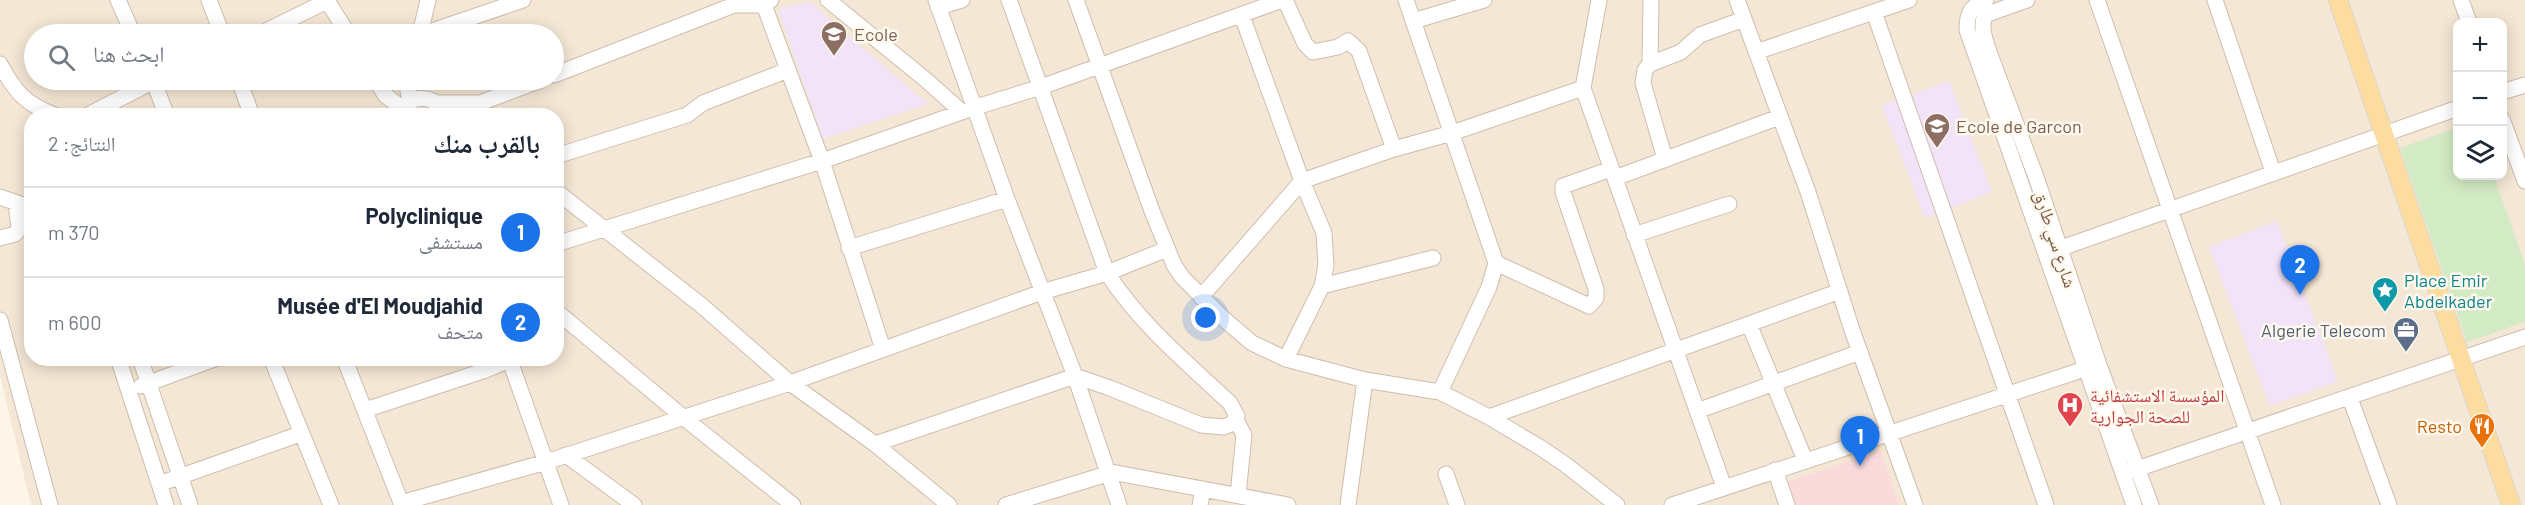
<!DOCTYPE html>
<html lang="ar">
<meta charset="utf-8">
<style>
:root{--surface:#fff;--page:#f6f6f7;--text:#1f2937;--muted:#747a83;--line:#e0e1e3;--accent:#1a73e8}
body{margin:0;font-family:Barlow,"Noto Naskh Arabic",sans-serif;background:var(--page);color:var(--text);direction:rtl}
.controls{position:absolute;right:18px;top:18px;display:grid;overflow:hidden;border-radius:12px;box-shadow:0 3px 15px #0003}
.controls button{width:54px;height:54px;display:grid;place-items:center;padding:0;border:0;border-bottom:2px solid var(--line);background:var(--surface);color:var(--text);font:30px sans-serif}
.you{position:absolute;left:1206px;top:318px;width:21px;height:21px;margin:-15px;border:4px solid #fff;border-radius:50%;background:#1a73e8;box-shadow:0 0 0 9px #1a73e833}
.badge{display:grid;place-items:center;width:39px;height:39px;border-radius:50%;background:var(--accent);color:#fff;font-size:20px;font-weight:700}
.pin{position:absolute;translate:-50% -50px;filter:drop-shadow(0 2px 3px #0008)}
.pin::after{content:'';position:absolute;top:32px;width:21px;height:18px;background:inherit;clip-path:polygon(0 0,100% 0,50% 100%)}
.list{margin:0;padding:0;list-style:none}
h2{display:flex;justify-content:space-between;align-items:center;height:78px;margin:0;padding:0 24px;font-size:26px}
h2 small{font-size:20px;font-weight:400;color:var(--muted)}
.list li{display:grid;grid-template-columns:39px 1fr auto;gap:18px;align-items:center;box-sizing:border-box;height:90px;padding:0 24px;border-top:2px solid var(--line)}
.list b{display:block;font-size:22px;white-space:nowrap}
.list p{margin:0;font-size:20px;white-space:nowrap;color:var(--muted)}
.list em{font-size:20px;font-style:normal;color:var(--muted)}
.icon{flex:none;width:33px;height:33px;fill:none;stroke:currentColor;stroke-width:2;stroke-linecap:round;stroke-linejoin:round}
.map{position:relative;flex:none;width:2525px;height:505px;overflow:hidden;direction:ltr}
.search{position:absolute;background:var(--surface);box-shadow:0 3px 15px #0003;left:24px;top:24px;width:540px;height:66px;display:flex;align-items:center;gap:15px;box-sizing:border-box;padding:0 21px;border-radius:33px;color:var(--muted);font-size:22px}
.panel{position:absolute;background:var(--surface);box-shadow:0 3px 15px #0003;left:24px;top:108px;width:540px;height:258px;border-radius:24px;direction:rtl}
.map>svg:first-child{display:block}
</style>
<div class="map">
<svg width="2525" height="505" viewBox="0 0 2525 505">
<rect width="100%" height="100%" fill="#fdf5e7"/>
<!-- residential -->
<path fill="#f5e7d5" fill-rule="evenodd" d="M0,0h2525v505h-2494l-31,-130zM2458,22h44v154h-44zM34,34h520v46h-520zM32,116h524v242h-524z"/>
<!-- education -->
<path fill="#f2e3f9" d="M810,2l118,102 -105,35 -45,-130z
M1949,81l43,111 -67,26 -43,-112z
M2277,221l61,160 -68,25 -61,-159z"/>
<!-- medical -->
<path fill="#fbdadc" d="M1881,450l18,55h-105l-7,-23z"/>
<!-- green -->
<path fill="#d3ebc4" d="M2457,128l1,48h36l31,89v57l-58,20 -67,-194z"/>
<g fill="none" stroke-linecap="round" stroke-linejoin="round">
<!-- minor casing -->
<g stroke="#cfbdac" stroke-width="17">
<path id="minor" d="M118,0l15,34
M209,0l13,34
M828,0l98,80 36,32
M936,0l71,199 68,177 44,129
M1076,0l76,211 22,54 8,12 43,43 27,23 34,16 79,21 75,12 49,25 52,31 25,17 51,40
M1285,0l20,44 8,8 25,-5 10,-6 11,10 35,98
M1406,0l90,263 -7,24 -49,105
M1599,0l-16,88 141,399
M1737,0l71,192 44,138 63,175
M1986,0c-16,6 -19,14 -19,30l167,475
M2097,0l176,505
M2215,0l58,172
M2461,0l8,22
M328,2l20,32
M764,5l58,156 61,188
M938,7l24,-7
M1874,12l172,493
M1985,15c-5,13 0,24 4,37l47,125 63,188 52,140
M1985,15l42,-15
M1242,16l60,165 22,52 2,32 -4,21 -36,73
M1413,21l71,-21
M260,34l69,-34
M420,34l8,-34
M423,34l100,-34
M1756,52l153,-52
M0,64c16,29 25,40 57,52
M1650,64l1,-64
M554,75l180,-70h30l7,-5
M153,80l14,36
M239,80l13,36
M376,80l9,15 18,14
M406,80l4,21
M2502,92l23,-7
M437,103h43
M86,116l68,-35
M401,116c6,-24 37,-23 43,0
M460,116l20,-13 61,-23
M2502,119l23,62
M556,156l131,-41 16,-12 85,-33
M1665,159l-22,-76 2,-13 5,-6 31,-12 19,-17 44,-16
M1615,178l164,-61
M556,191l145,114 89,78 85,61 74,61
M0,197l32,11
M1634,235l95,-31
M0,238l15,-4 4,-5 -3,-26
M556,244l266,-83 151,-53 68,-21 241,-87
M849,248l158,-49
M2050,252l408,-144
M1496,263l93,43 7,-8v-9l-33,-97v-6l48,-17
M1322,286l111,-28
M1201,297l101,-116 92,-32 58,-16 131,-45
M556,311l127,106 110,88
M0,320l50,185
M1749,324l91,-33
M118,358l48,147
M140,358l50,147
M271,358l60,147
M344,358l58,147
M509,358l52,147
M141,386l76,-28
M2350,398l39,107
M365,410l118,-39 27,-11
M1697,411l163,-59
M1489,417l260,-93 56,136
M1236,420l8,15 -6,60
M875,444l200,-68 35,12 91,37 23,2 9,-4 4,-7 -7,-13c-44,-41 -90,-79 -123,-130l-98,-273
M566,455l68,50
M1775,470l12,35
M1106,471l182,34
M2128,472l397,-135
M1446,474l11,31
M159,484l141,-50
M401,503l145,-41 244,-79 252,-91 65,-19 60,-24
M1006,505l101,-31
M1200,505l3,-16
M1348,505l17,-125
M1672,505l422,-139"/>
</g>
<!-- major casing -->
<g stroke="#dcd5d0" stroke-width="20">
<path id="major" d="M2338,0l173,505"/>
</g>
<!-- minor -->
<use href="#minor" stroke="#fff" stroke-width="15"/>
<!-- major -->
<use href="#major" stroke="#fcdd9f" stroke-width="18"/>
</g>
<!-- icons -->
<defs>
<g id="school-pin" transform="scale(1.35)"><path d="M0 17L-7.5 6A9.5 9.5 0 1 1 7.5 6Z" fill="#8d6e63" stroke="#fff9ed"/><path d="M0-5L7-2L0 1L-7-2ZM-4 1L0 2.5L4 1V4Q0 6-4 4Z" fill="#fff"/></g>
<g id="sight-pin" transform="scale(1.35)"><path d="M0 17L-7.5 6A9.5 9.5 0 1 1 7.5 6Z" fill="#0f9aa8" stroke="#fff9ed"/><path d="M0-6L1.8-2.2L6-1.7L2.9 1.2L3.7 5.4L0 3.3L-3.7 5.4L-2.9 1.2L-6-1.7L-1.8-2.2Z" fill="#fff"/></g>
<g id="office-pin" transform="scale(1.35)"><path d="M0 17L-7.5 6A9.5 9.5 0 1 1 7.5 6Z" fill="#5c6f8a" stroke="#fff9ed"/><path d="M-6-3h4V-5.5h4V-3h4V5H-6ZM-1-4.5V-3h2v-1.5ZM-6 0V1H6V0Z" fill="#fff"/></g>
<g id="hospital-pin" transform="scale(1.35)"><path d="M0 17L-7.5 6A9.5 9.5 0 1 1 7.5 6Z" fill="#e0444e" stroke="#fff9ed"/><path d="M-5-5h3v3.5h4V-5h3V5h-3V1.5h-4V5h-3Z" fill="#fff"/></g>
<g id="restaurant-pin" transform="scale(1.35)"><path d="M0 17L-7.5 6A9.5 9.5 0 1 1 7.5 6Z" fill="#e8710a" stroke="#fff9ed"/><path d="M-5-6h1v4h1v-4h1v4h1v-4h1v5L-1.5 .5V6h-2V.5L-5-1ZM5-6V6H3V1.5H1.5Q1.5-4 5-6Z" fill="#fff"/></g>
</defs>
<g fill-rule="evenodd">
<use href="#school-pin" x="834" y="34"/>
<use href="#school-pin" x="1937" y="126"/>
<use href="#sight-pin" x="2385" y="290"/>
<use href="#office-pin" x="2406" y="330"/>
<use href="#hospital-pin" x="2070" y="405"/>
<use href="#restaurant-pin" x="2482" y="426"/>
</g>
<g text-anchor="middle" dominant-baseline="central" stroke-width="5" stroke-linejoin="round" paint-order="stroke">
<!-- education labels -->
<g font-size="18" fill="#785e54" stroke="#fff9ed" text-anchor="start">
<text x="854" y="34">Ecole</text>
<text x="1956" y="126">Ecole de Garcon</text>
</g>
<!-- street labels -->
<g font-size="18" fill="#775c4a" stroke="#fff9ed">
<text transform="translate(2056 239) rotate(72)">شارع سي طارق</text>
</g>
<!-- culture labels -->
<g font-size="18" fill="#0d838f" stroke="#fff9ed" text-anchor="start">
<text x="2404" y="280">Place Emir<tspan x="2404" dy="21">Abdelkader</tspan></text>
</g>
<!-- service labels -->
<g font-size="18" fill="#4e5e75" stroke="#fff9ed" text-anchor="end">
<text x="2386" y="330">Algerie Telecom</text>
</g>
<!-- health labels -->
<g font-size="18" fill="#be3a42" stroke="#fff9ed" text-anchor="start">
<text x="2090" y="395">المؤسسة الاستشفائية<tspan x="2090" dy="21">للصحة الجوارية</tspan></text>
</g>
<!-- food labels -->
<g font-size="18" fill="#c56008" stroke="#fff9ed" text-anchor="end">
<text x="2462" y="426">Resto</text>
</g>
</g>
</svg>
<div class="controls">
<button>+</button>
<button>−</button>
<button><svg class="icon" aria-label="layers" viewBox="0 0 24 24"><path d="M12 4l9 5-9 5-9-5zM3 14l9 5 9-5"/></svg></button>
</div>
<div class="you"></div>
<div class="pin badge" style="left:1860px;top:466px">1</div>
<div class="pin badge" style="left:2300px;top:295px">2</div>
<div class="search"><svg class="icon" aria-label="search" viewBox="0 0 24 24"><circle cx="10" cy="10" r="6"/><path d="M15 15l6 6"/></svg>ابحث هنا</div>
<section class="panel">
<h2>بالقرب منك<small>النتائج: 2</small></h2>
<ul class="list">
<li><span class="badge">1</span><div><b>Polyclinique</b><p>مستشفى</p></div><em>370 m</em></li>
<li><span class="badge">2</span><div><b>Musée d'El Moudjahid</b><p>متحف</p></div><em>600 m</em></li>
</ul>
</section>
</div>
